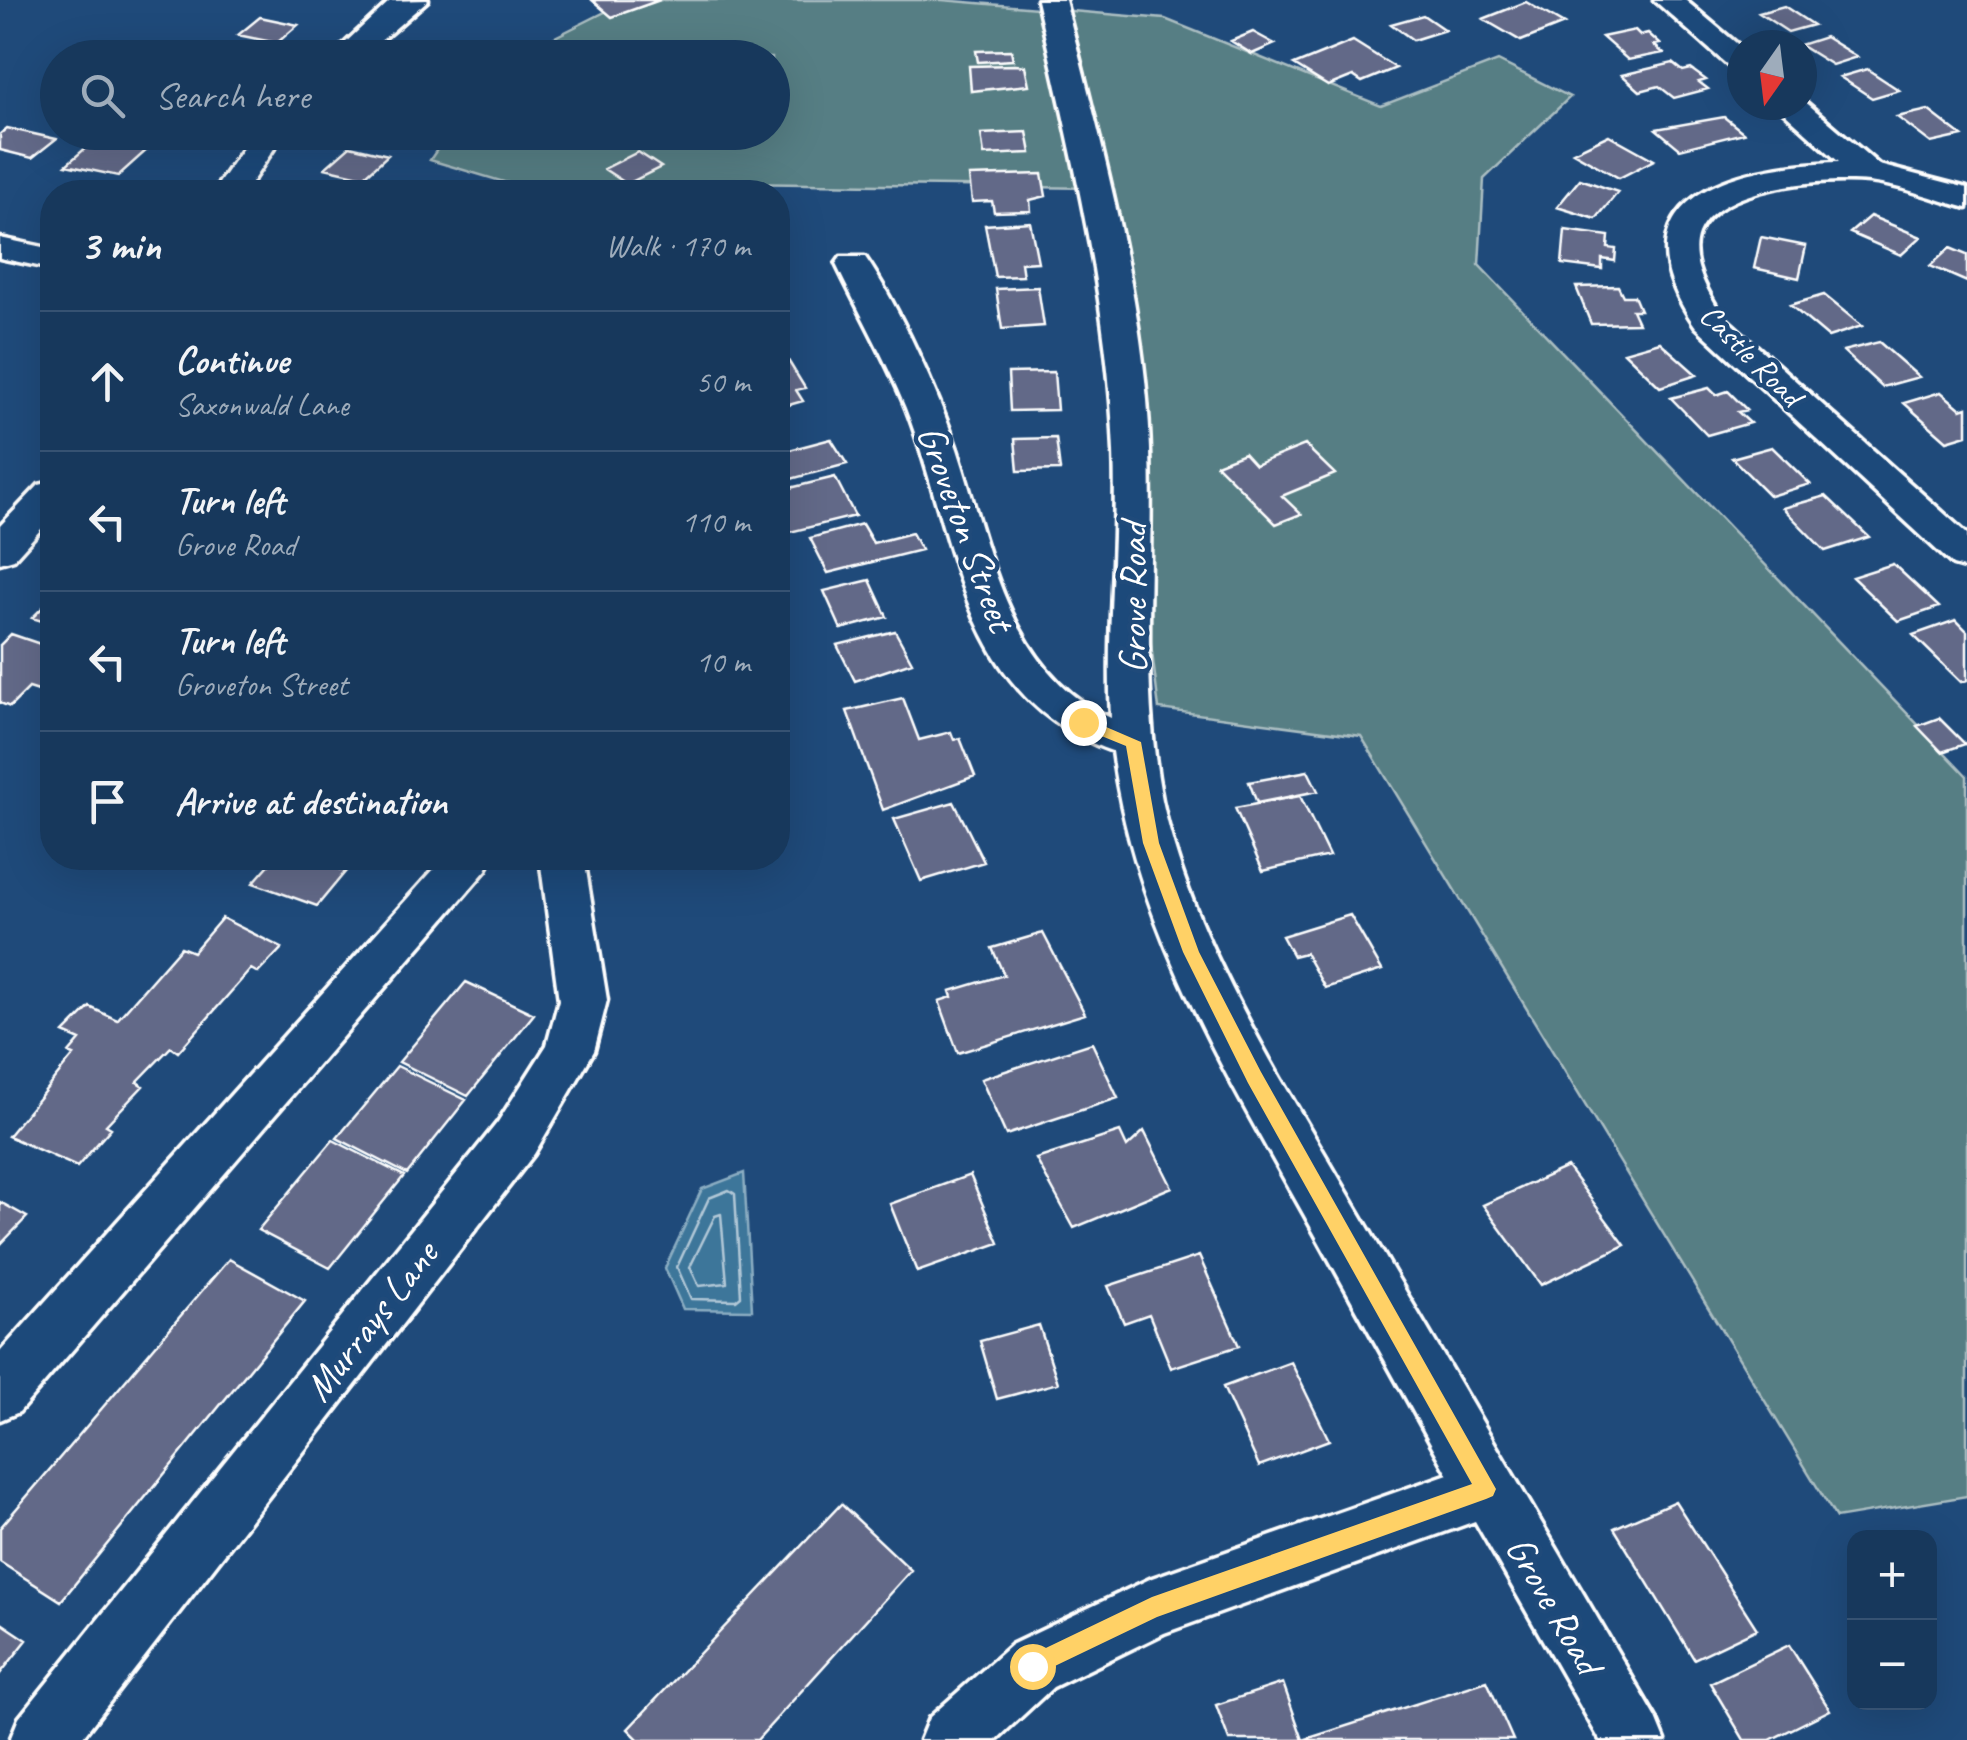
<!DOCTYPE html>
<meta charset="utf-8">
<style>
:root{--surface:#17385c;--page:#244365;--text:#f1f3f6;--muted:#9eacbb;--line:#365272}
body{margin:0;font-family:Caveat,sans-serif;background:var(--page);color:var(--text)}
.controls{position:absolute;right:30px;bottom:30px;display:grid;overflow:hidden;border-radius:20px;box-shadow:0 10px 40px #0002}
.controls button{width:90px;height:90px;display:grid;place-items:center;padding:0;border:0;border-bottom:2px solid var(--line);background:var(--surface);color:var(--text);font:50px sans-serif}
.compass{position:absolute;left:1727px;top:30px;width:90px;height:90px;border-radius:50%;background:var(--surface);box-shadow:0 10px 40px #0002;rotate:194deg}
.stop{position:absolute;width:30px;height:30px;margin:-22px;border:8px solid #ffd166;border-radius:50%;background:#fff}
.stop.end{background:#ffd166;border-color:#fff;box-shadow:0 2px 10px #0008}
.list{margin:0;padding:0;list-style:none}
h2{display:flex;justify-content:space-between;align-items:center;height:130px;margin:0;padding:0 40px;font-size:42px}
h2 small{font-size:32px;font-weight:400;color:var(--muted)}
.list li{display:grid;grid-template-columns:65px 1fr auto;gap:30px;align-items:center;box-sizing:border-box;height:140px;padding:0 40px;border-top:2px solid var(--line)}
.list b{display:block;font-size:38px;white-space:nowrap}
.list p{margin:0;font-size:32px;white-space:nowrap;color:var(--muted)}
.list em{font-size:32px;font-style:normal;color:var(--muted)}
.icon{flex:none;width:55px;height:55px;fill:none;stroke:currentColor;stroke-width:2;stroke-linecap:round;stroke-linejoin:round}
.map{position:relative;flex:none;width:1967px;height:1740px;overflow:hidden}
.search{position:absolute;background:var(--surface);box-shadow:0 10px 40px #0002;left:40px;top:40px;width:750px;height:110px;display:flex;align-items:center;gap:25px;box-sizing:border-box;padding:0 35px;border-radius:55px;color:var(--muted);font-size:38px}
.panel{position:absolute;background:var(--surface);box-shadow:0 10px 40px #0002;left:40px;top:180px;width:750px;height:690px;border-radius:40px}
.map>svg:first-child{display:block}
</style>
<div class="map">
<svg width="1967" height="1740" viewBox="0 0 1967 1740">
<rect width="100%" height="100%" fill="#1f4a7a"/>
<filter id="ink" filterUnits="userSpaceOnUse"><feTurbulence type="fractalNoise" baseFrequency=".01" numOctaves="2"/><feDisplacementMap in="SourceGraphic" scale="20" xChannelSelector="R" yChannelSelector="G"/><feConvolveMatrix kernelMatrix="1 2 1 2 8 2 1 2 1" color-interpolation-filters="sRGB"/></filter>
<g filter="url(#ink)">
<!-- green -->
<path fill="#577e84" stroke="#abbec2" stroke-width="2.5" d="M629,0h313l223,19 216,87 117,-45 72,36 -86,82 -5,86 488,511v720l-131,22 -475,-782 -202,-27 -64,-521 -361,-5 -15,9h-181l-108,-32 18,-27 324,-1v-74l-257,-1z"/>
<!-- water -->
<path fill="#3e769a" stroke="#8badc2" stroke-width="2.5" d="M744,1173l8,137 -69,-1 -18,-41 37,-79z"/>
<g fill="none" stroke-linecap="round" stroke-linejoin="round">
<!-- shore -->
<path stroke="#b2c8d7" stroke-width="2.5" d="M729,1190l6,4 6,102 -5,4 -45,-1 -14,-32 32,-69z
M721,1214l6,69 -28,3 -9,-19 25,-51z"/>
</g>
<!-- building -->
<path fill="#626988" stroke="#fff" stroke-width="2.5" d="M592,0h68l-48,17z
M1526,2l38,22 -43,17 -38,-22z
M1784,6l29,19 -25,7 -29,-19z
M1423,15l22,15 -32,10 -22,-16z
M260,17l38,8 -21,18 -39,-8z
M1635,30l5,5 8,-2 12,11 -6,1 9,8 -35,7 -26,-23z
M1253,32l22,12 -23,10 -21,-13z
M1825,37l32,20 -25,8 -32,-20z
M1353,41l43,27 -34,14 -9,-6 -25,10 -34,-21z
M226,47l38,7 -49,4z
M1011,50l2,10 -35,2 -2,-11z
M1673,63l10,8 8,-2 15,11 -7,2 9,7 -34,9 -15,-12 -19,5 -18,-16z
M1015,65l10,1 4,19 -58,6 -2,-25z
M1867,69l32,21 -27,8 -32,-21z
M1928,110l34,26 -31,7 -34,-26z
M1724,117l20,16 -64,16 -24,-20z
M7,128l49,11 -24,19 -32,-8v-16z
M1027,132l4,21 -47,2 -3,-21z
M1609,135l45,25 -35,18 -46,-26z
M96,139l52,10 -30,27 -52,-11z
M350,146l38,9 -24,22 -39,-9z
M638,152l23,15 -34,17 -23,-15z
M1042,174l4,22 -16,4 1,11 -37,1 -2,-11 -20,1 -3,-26z
M1580,179l38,13 -22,27 -39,-12z
M1870,216l51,21 -20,18 -51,-22z
M1030,222l8,40 -17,1 2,13 -28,1 -10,-52z
M1565,230l44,6 -1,12 8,1 -1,12 -13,-2v10l-40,-5z
M1761,237l45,9 -7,32 -45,-10z
M1950,248l17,7v27l-37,-16z
M1618,286l5,10h11l6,14h-8l6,13 -47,1 -15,-37z
M1038,287l6,39 -42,3 -6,-40z
M1824,295l38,31 -34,11 -38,-32z
M1660,342l37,33 -37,12 -36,-35z
M1879,342l40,35 -37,10 -39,-36z
M778,344l27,44 -9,2 7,11 -25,7z
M1054,372l3,38 -47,1 -2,-38z
M1709,388l7,7 12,-4 19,19 -9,2 12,11 -43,12 -36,-37z
M1941,392l20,17 6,-2v28l-20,6 -43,-38z
M1056,438l4,32 -42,1 -3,-32z
M831,439l16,25 -67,18 -2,-29z
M1305,445l30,29 -53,22 19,18 -25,10 -60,-60 28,-11 11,12z
M1772,447l38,37 -40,12 -38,-38z
M835,477l20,39 -77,19v-20l5,-1 -5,-23z
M1826,496l43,41 -44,14 -42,-43z
M862,524l11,19 39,-10 9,17 -93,23 -18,-35z
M1893,564l46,43 -41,14 -46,-44z
M870,580l17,37 -46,12 -17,-38z
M52,598v26l-20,-6z
M1956,620l11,11v49l-6,2 -48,-47z
M895,631l17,31 -57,19 -18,-36z
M11,634l41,14 -1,47 -22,-7 -19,19 -10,-4v-58z
M903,698l16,42 32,-8 3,8 6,-2 15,38 -92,34 -36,-99z
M1939,718l26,26 -23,8 -25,-26z
M1308,771l10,20 -61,12 -8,-21z
M1300,796l29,60 -66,15 -28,-63z
M954,802l30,60 -63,19 -27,-62z
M275,858h76l-10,12 5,1 -29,35 -64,-23z
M1350,915l32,55 -57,18 -20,-35 -12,3 -11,-20z
M222,918l60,30 -24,25 -7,-4 -73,83 -7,-5 -34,35 6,4 -37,39 5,3 -34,39 -69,-31 66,-81 -5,-2 11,-13 -16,-7 26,-26 27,13 64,-73 12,5z
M1043,933l42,81 -127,39 -19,-52 13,-4 -2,-6 54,-16 -12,-27z
M466,982l68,32 -66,82 -69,-34z
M1092,1043l26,55 -112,37 -25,-56z
M397,1066l69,34 -59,74 -70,-36z
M1144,1131l28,56 -98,41 -38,-69 84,-27 7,15z
M333,1140l71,36 -74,92 -72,-38z
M1567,1167l58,78 -84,40 -58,-80z
M970,1175l29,68 -82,29 -27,-68z
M0,1202l27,15 -27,28z
M1199,1256l40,90 -68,22 -22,-54 -25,9 -16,-37z
M229,1259l76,42 -244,300 -61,-39v-34z
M1039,1325l19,58 -61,16 -17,-58z
M1291,1362l38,78 -70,26 -36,-79z
M1675,1501l82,128 -63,30 -80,-131z
M841,1504l70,66 -154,170h-118l-11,-11z
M0,1622l27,18 -27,34z
M1789,1645l41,65 -60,30h-26l-34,-57z
M1487,1681l26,59h-284l-13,-35 67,-22 20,57z"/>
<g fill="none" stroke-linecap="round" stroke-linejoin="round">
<!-- street casing -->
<g stroke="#fff" stroke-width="7">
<path id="street" d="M428,0l-67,58h-32l61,-57z
M1037,0h28c33,132 70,265 82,400 12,133 -11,270 15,400 21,99 69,191 118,278l376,640 9,22h-65l-125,-219 -311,112 -111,54 -57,53h-76l9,-22 82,-73 141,-67 296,-104c-48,-87 -96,-174 -144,-260 -82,-146 -170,-294 -192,-463 -153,-53 -155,-213 -206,-343 -20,-49 -47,-96 -70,-144l5,-7h24c34,49 73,136 92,192 31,94 51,225 154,269 -5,-89 7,-178 3,-267 -6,-153 -43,-302 -77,-451z
M1654,0h31l57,48v24l-10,-3z
M1802,99l77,66 88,23v20c-33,-9 -64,-22 -98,-26 -44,-4 -151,3 -171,52 -10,27 10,58 23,80l246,220v35l-14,-4 -257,-238c-88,-128 36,-162 143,-165l-63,-57h26z
M254,132h31l-40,60h-32z
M0,238l52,11v20l-52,-11z
M52,482v35l-38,42 -14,4v-37l39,-41z
M444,858h48l-6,12 -467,542 -19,8v-68z
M540,858h44l23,142 -13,51 -60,103 -454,586h-70l9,-22 479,-596 49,-77 12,-45z"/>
</g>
<!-- street -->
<use href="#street" fill="#1f4a7a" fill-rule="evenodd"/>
</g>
</g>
<!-- route -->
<path fill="#ffd166" d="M1083,717l58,25 18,101 40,109 62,120 235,417 -3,7 -7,3 -329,118 -125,60 -7,-3 -3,-8 3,-8 127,-61 320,-113 -224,-401 -65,-131 -40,-109 -17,-97 -49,-20 -2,-4z"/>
<g text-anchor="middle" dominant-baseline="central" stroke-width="9" stroke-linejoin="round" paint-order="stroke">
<!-- far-street labels -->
<g font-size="32" fill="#fff" stroke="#1f4a7a">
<text transform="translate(1751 355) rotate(45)">Castle Road</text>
</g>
<!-- street labels -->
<g font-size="40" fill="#fff" stroke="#1f4a7a">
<text transform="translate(966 528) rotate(70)">Groveton Street</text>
<text transform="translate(1133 598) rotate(-90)">Grove Road</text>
<text transform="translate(371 1321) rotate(-52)">Murrays Lane</text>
<text transform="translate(1554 1605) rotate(60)">Grove Road</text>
</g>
</g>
</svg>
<div class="controls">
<button>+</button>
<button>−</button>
</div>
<svg class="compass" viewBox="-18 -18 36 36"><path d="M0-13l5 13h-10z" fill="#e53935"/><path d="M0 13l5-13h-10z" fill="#9eacbb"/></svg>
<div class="stop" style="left:1032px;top:1666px"></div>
<div class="stop end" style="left:1083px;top:722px"></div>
<div class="search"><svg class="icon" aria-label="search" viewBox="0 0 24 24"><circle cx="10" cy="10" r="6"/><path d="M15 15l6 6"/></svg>Search here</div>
<section class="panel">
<h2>3 min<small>Walk · 170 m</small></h2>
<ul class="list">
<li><svg class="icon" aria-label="ahead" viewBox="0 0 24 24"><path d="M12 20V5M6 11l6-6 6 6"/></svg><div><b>Continue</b><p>Saxonwald Lane</p></div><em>50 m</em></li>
<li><svg class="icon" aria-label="left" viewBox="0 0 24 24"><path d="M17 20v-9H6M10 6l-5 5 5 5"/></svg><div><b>Turn left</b><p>Grove Road</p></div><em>110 m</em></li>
<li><svg class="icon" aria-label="left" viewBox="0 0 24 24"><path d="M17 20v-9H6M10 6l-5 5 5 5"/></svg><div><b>Turn left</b><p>Groveton Street</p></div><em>10 m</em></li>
<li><svg class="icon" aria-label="arrive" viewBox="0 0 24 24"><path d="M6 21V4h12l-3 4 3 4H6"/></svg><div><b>Arrive at destination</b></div></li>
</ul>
</section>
</div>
